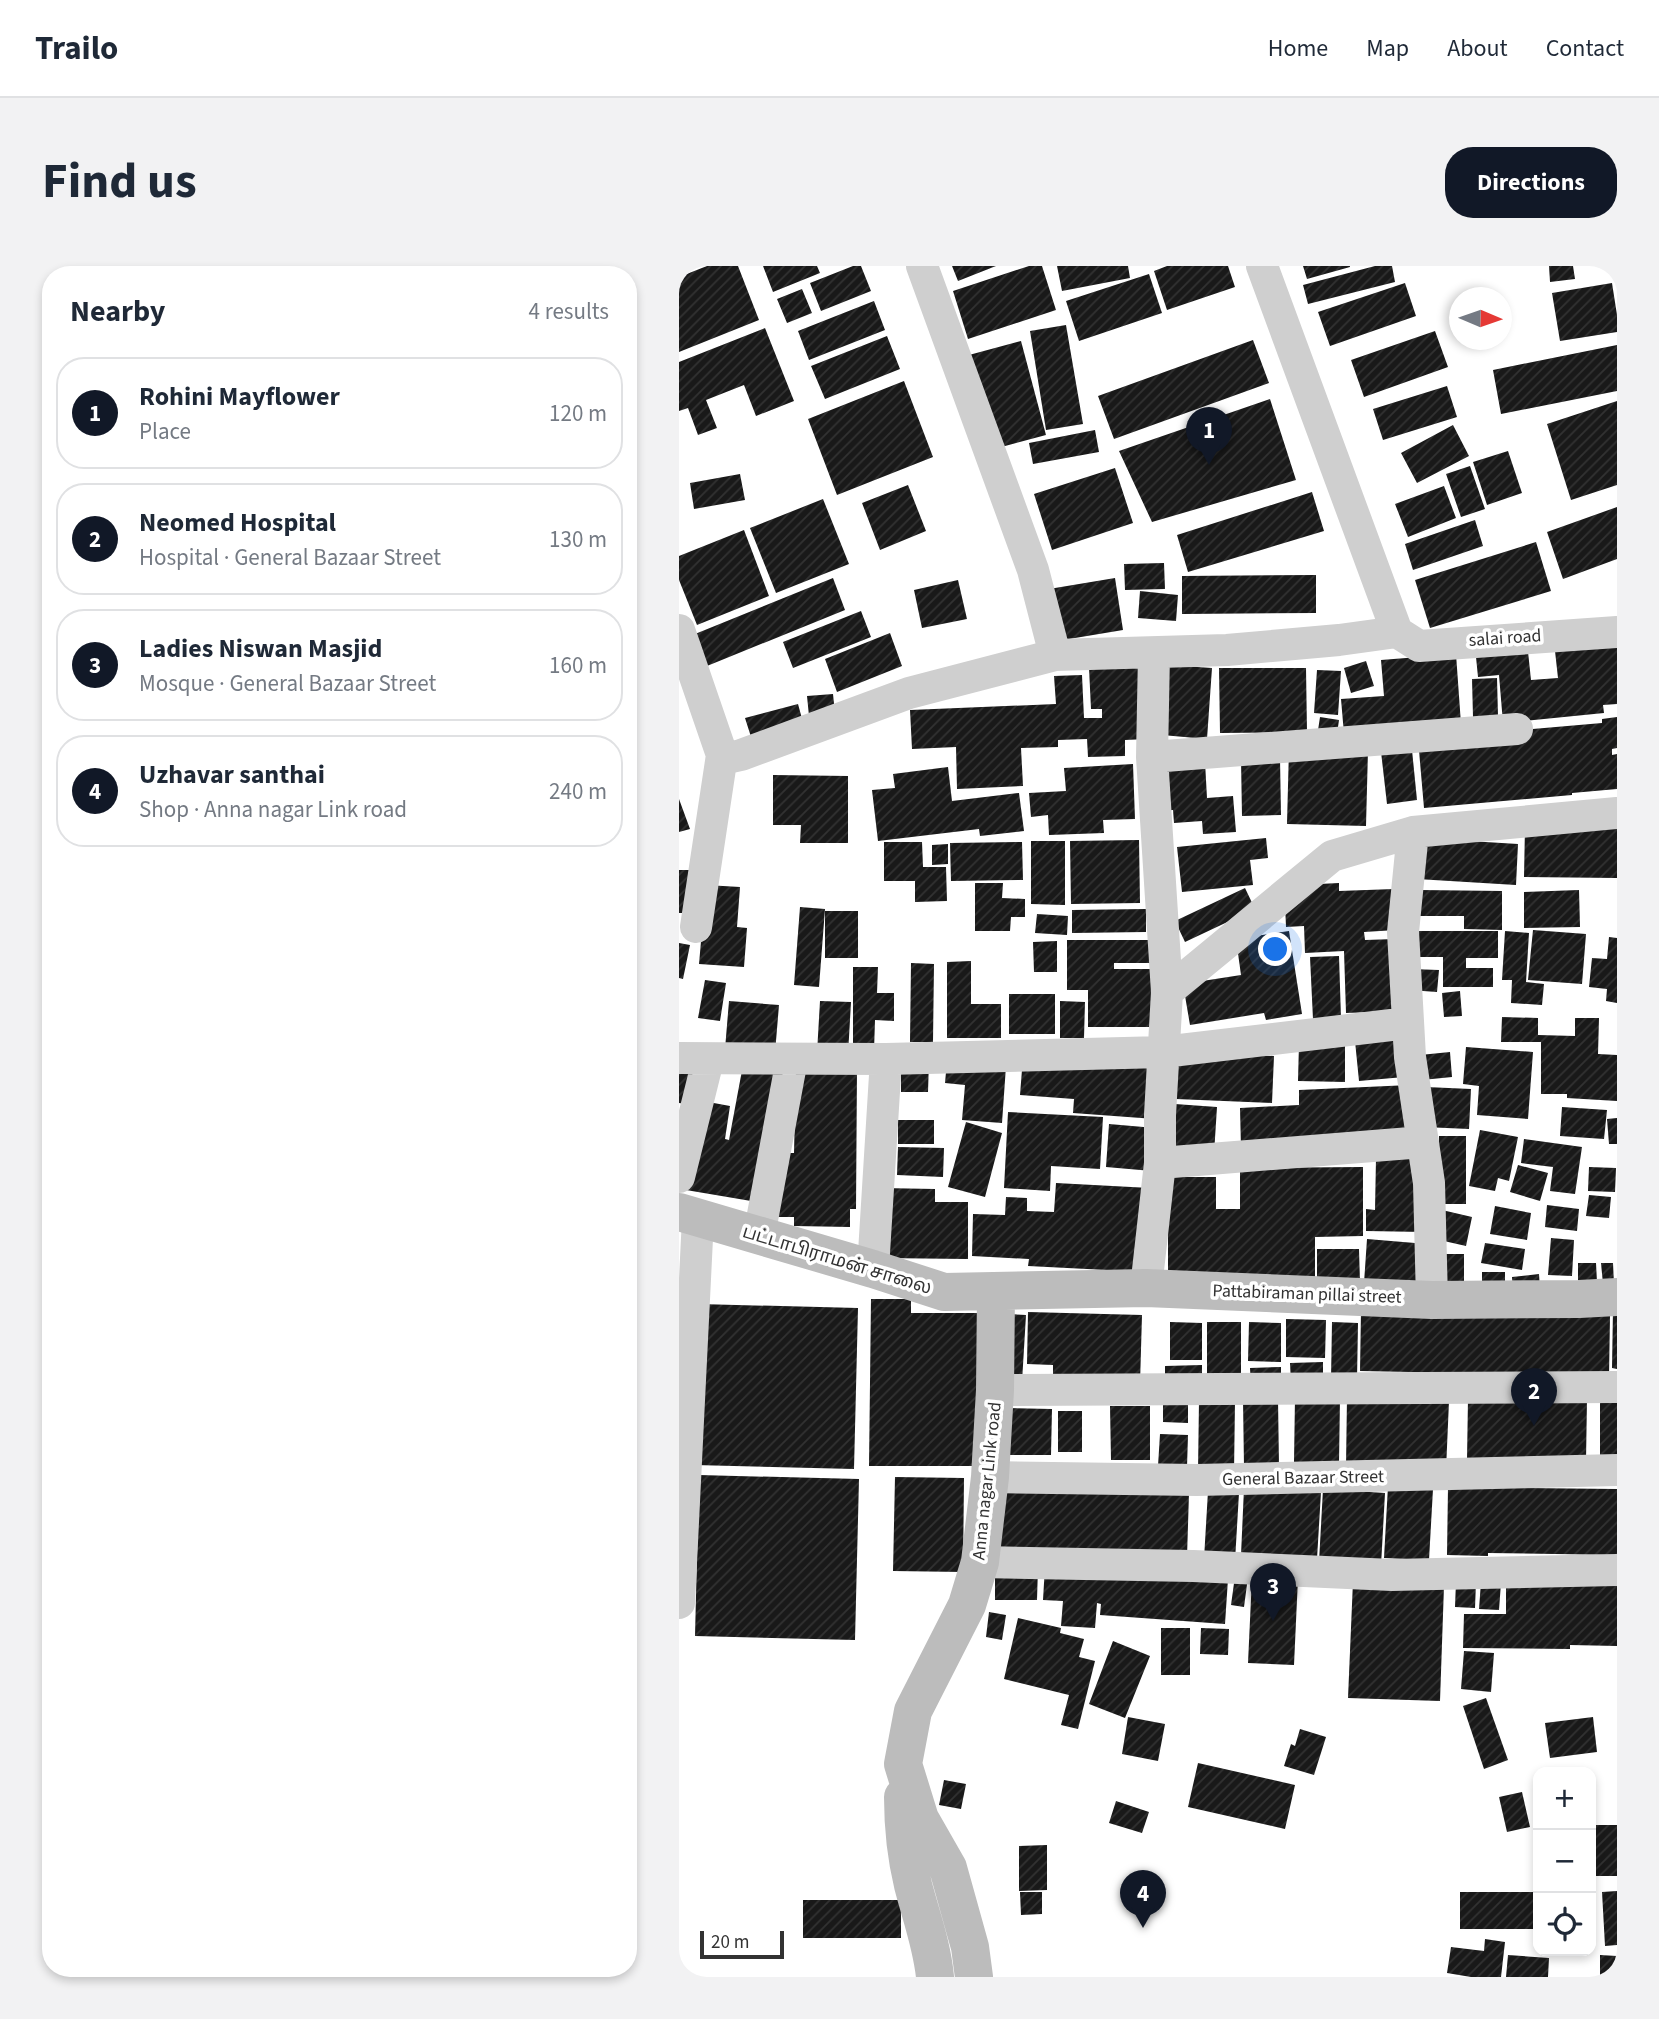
<!DOCTYPE html>
<meta charset="utf-8">
<style>
:root{--surface:#fff;--page:#f2f2f3;--text:#1f2937;--muted:#747a83;--line:#e0e1e3;--accent:#111827}
body{margin:0;font-family:"Source Sans 3","Noto Sans Tamil",sans-serif;background:var(--page);color:var(--text)}
.controls{position:absolute;right:21px;bottom:21px;display:grid;overflow:hidden;border-radius:14px;box-shadow:0 4px 10px #0003}
.controls button{width:63px;height:63px;display:grid;place-items:center;padding:0;border:0;border-bottom:2px solid var(--line);background:var(--surface);color:var(--text);font:35px sans-serif}
.compass{position:absolute;left:770px;top:21px;width:63px;height:63px;border-radius:50%;background:var(--surface);box-shadow:0 4px 10px #0003;rotate:92deg}
.scale{position:absolute;left:21px;bottom:18px;width:84px;box-sizing:border-box;padding-left:7px;border:4px solid #323232;border-top:0;font-size:19px;line-height:24px;white-space:nowrap;color:#323232;-webkit-text-stroke:5px #fff;paint-order:stroke}
.you{position:absolute;left:597px;top:684px;width:24px;height:24px;margin:-18px;border:5px solid #fff;border-radius:50%;background:#1a73e8;box-shadow:0 0 0 10px #1a73e833}
.badge{display:grid;place-items:center;width:46px;height:46px;border-radius:50%;background:var(--accent);color:#fff;font-size:23px;font-weight:700}
.pin{position:absolute;translate:-50% -58px;filter:drop-shadow(0 2px 4px #0008)}
.pin::after{content:'';position:absolute;top:37px;width:24px;height:21px;background:inherit;clip-path:polygon(0 0,100% 0,50% 100%)}
.list{margin:0;padding:0;list-style:none}
h2{display:flex;justify-content:space-between;align-items:center;height:91px;margin:0;padding:0 28px;font-size:30px}
h2 small{font-size:23px;font-weight:400;color:var(--muted)}
.list li{display:grid;grid-template-columns:46px 1fr auto;gap:21px;align-items:center;box-sizing:border-box;height:112px;margin:0 14px 14px;padding:0 14px;border:2px solid var(--line);border-radius:28px}
.list b{display:block;font-size:26px;white-space:nowrap}
.list p{margin:0;font-size:23px;white-space:nowrap;color:var(--muted)}
.list em{font-size:23px;font-style:normal;color:var(--muted)}
.icon{flex:none;width:38px;height:38px;fill:none;stroke:currentColor;stroke-width:2;stroke-linecap:round;stroke-linejoin:round}
.map{position:relative;flex:none;width:938px;height:1711px;overflow:hidden;border-radius:28px}
header{display:flex;align-items:center;gap:42px;box-sizing:border-box;height:98px;padding:0 35px;background:var(--surface);border-bottom:2px solid var(--line)}
header strong{font-size:33px}
nav{display:flex;gap:38px;margin-inline-start:auto;font-size:24px}
.intro{display:flex;align-items:center;justify-content:space-between;box-sizing:border-box;height:168px;padding:0 42px}
h1{margin:0;font-size:49px}
.button{padding:18px 32px;border-radius:28px;background:var(--accent);color:#fff;font-size:24px;font-weight:700}
main{display:flex;gap:42px;padding:0 42px}
aside{flex:1;background:var(--surface);border-radius:28px;box-shadow:0 4px 10px #0003}
.map>svg:first-child{display:block}
</style>
<header>
<strong>Trailo</strong>
<nav><a>Home</a><a>Map</a><a>About</a><a>Contact</a></nav>
</header>
<div class="intro"><h1>Find us</h1><a class="button">Directions</a></div>
<main>
<aside>
<h2>Nearby<small>4 results</small></h2>
<ul class="list">
<li><span class="badge">1</span><div><b>Rohini Mayflower</b><p>Place</p></div><em>120 m</em></li>
<li><span class="badge">2</span><div><b>Neomed Hospital</b><p>Hospital · General Bazaar Street</p></div><em>130 m</em></li>
<li><span class="badge">3</span><div><b>Ladies Niswan Masjid</b><p>Mosque · General Bazaar Street</p></div><em>160 m</em></li>
<li><span class="badge">4</span><div><b>Uzhavar santhai</b><p>Shop · Anna nagar Link road</p></div><em>240 m</em></li>
</ul>
</aside>
<div class="map">
<svg width="938" height="1711" viewBox="0 0 938 1711">
<defs>
<pattern id="building-hatch" width="6" height="6" patternUnits="userSpaceOnUse" patternTransform="scale(1.75)"><rect width="6" height="6" fill="#191919"/><path d="M-1 1l2-2M0 6l6-6M5 7l2-2" fill="none" stroke="#323232"/></pattern>
</defs>
<rect width="100%" height="100%" fill="#fff"/>
<!-- building -->
<path fill="url(#building-hatch)" d="M28,0h31l21,54 -80,32v-75z
M84,0h54l3,7 -47,19z
M174,0h8l10,25 -50,20 -11,-28z
M273,0h44l-38,15z
M350,0h13l14,44 -88,29 -15,-48z
M378,0h71l2,12 -68,13z
M488,0h61l7,21 -68,23 -13,-39z
M624,0h47v1l-43,12z
M696,0h17l3,16 -87,22 -5,-19z
M870,0h24l2,13 -25,3z
M470,8l13,39 -83,28 -13,-40z
M726,17l11,33 -86,30 -12,-34z
M933,17l5,32v17l-57,9 -8,-48z
M123,23l10,24 -25,10 -10,-24z
M195,35l11,29 -76,30 -11,-29z
M387,59l17,99 -37,6 -16,-99z
M86,62l29,73 -38,15 -12,-31 -38,15 11,28 -19,7 -10,-27 -9,3v-49z
M756,65l13,36 -84,30 -13,-37z
M208,70l13,33 -75,30 -14,-33z
M574,74l16,43 -155,56 -16,-43z
M342,75l25,94 -52,14 -25,-94z
M938,79v46l-116,23 -8,-44z
M225,115l29,76 -96,38 -29,-76z
M768,120l10,31 -74,23 -10,-31z
M591,133l26,81 -144,42 -33,-71z
M938,135v84l-46,15 -24,-76z
M774,159l16,31 -52,27 -16,-30z
M416,164l4,22 -66,12 -4,-21z
M829,185l14,42 -35,12 -14,-43z
M791,200l15,43 -24,8 -15,-43z
M436,202l18,55 -81,27 -18,-56z
M61,208l5,26 -51,9 -4,-26z
M229,219l18,46 -46,19 -18,-47z
M765,220l12,32 -48,19 -13,-33z
M633,226l12,39 -136,41 -11,-37z
M144,233l26,65 -73,29 -26,-65z
M938,241v52l-54,20 -16,-47z
M796,254l8,26 -70,24 -8,-26z
M65,264l25,66 -72,29 -18,-45v-24z
M857,276l15,49 -121,37 -15,-48z
M485,297l1,26 -40,1 -1,-26z
M637,309v38l-134,1v-38z
M154,312l12,32 -138,56 -12,-32z
M436,312l8,52 -60,10 -14,-51z
M279,314l9,39 -45,9 -8,-38z
M461,325l38,4 -2,26 -38,-3z
M182,345l10,26 -78,31 -10,-26z
M211,367l12,33 -65,26 -12,-33z
M848,376l4,38 27,-2 -3,-27 62,-6v59l-14,1 1,8 -101,10 -4,-48 -21,2 -3,-30z
M777,388l5,70 -117,10 -3,-35 43,-3 -3,-36z
M687,395l8,25 -23,7 -7,-25z
M489,399l44,3 -5,71 -45,-4z
M465,400l3,73 -22,1v16l-37,1 -1,-18 -29,1v7l-37,1 2,38 -66,3 -1,-42 -44,2 -2,-39 146,-6 -2,-28 28,-1 2,43h18v-9h-11l-2,-41z
M540,402h87l1,64 -87,1z
M638,404l24,1 -3,44 -24,-2z
M818,412l1,38 -25,1 -1,-38z
M154,428l2,19 -26,3 -2,-20z
M119,438l6,22 -52,14 -7,-22z
M641,451l19,3 -3,21 -19,-4z
M938,451v31l-5,1v6l5,-1v35l-45,4v2l-148,13 -6,-69 184,-16v-4z
M732,474l6,60 -30,4 -7,-61z
M610,482l79,2 -2,76 -79,-2z
M601,492l1,57 -39,1 -1,-57z
M526,496l2,36 26,-2 3,36 -33,2 -1,-13 -28,2 -1,-13 -15,1 -2,-46z
M454,498l2,55 -32,1 1,13 -55,2 -1,-20 -17,2 -2,-24 37,-2 -2,-23z
M269,501l4,34 67,-8 5,38 -44,5 -1,-7 -101,12 -6,-51 23,-2 -2,-14z
M94,509l75,1v67h-48l1,-18h-28z
M0,533l11,30 -11,3z
M846,560l92,1v51l-93,-1z
M587,572l2,20 -18,2 3,25 -71,7 -5,-45z
M741,572l98,6 -2,41 -99,-6z
M460,574l1,63 -69,1 -1,-63z
M352,575h34v64l-34,-1z
M205,576h38l1,25h23l1,34 -32,1v-21h-31z
M343,576l1,38 -72,1 -1,-38z
M269,578v20l-16,1v-20z
M0,604h10l-2,43h-8z
M296,617h28l-1,15 23,1v18h-14l-1,14h-35z
M660,617v8l55,-2 2,41 -32,2 1,8 30,-1 4,72 -53,2 -2,-62 -39,2 -1,-27 -18,1 -1,-23 15,-1 -1,-18z
M27,619l34,2 -3,40 10,1 -3,39 -45,-3z
M566,622l10,21 -70,33 -10,-21z
M740,624l83,1v39l-38,-1v-13h-45z
M900,624l1,37 -56,1v-36z
M121,641l25,2 -6,78 -25,-2z
M467,643v23l-74,1v-23z
M146,645h33v47h-33z
M358,648l31,2 -1,19 -32,-2z
M854,664l53,4 -4,50 -54,-4z
M610,665l13,83 -36,6 -2,-7 -74,12 -7,-41 58,-9 -5,-36z
M739,665h80v27h-32v10h27v19h-50v-30h-25z
M826,665l24,2 -3,49 18,2 -2,21 -31,-2 1,-23h-10z
M930,671l8,1v65l-11,-2 1,-12 -18,-2 3,-29 15,1z
M388,674h89l-1,23h-41v6h42l2,58h-70v-37h-21z
M378,675v31h-23l-1,-30z
M0,677l11,2 -7,34 -4,-1z
M660,690l2,62 -28,1 -3,-62z
M292,695v43h30v34h-54v-76z
M232,697l23,1 -1,78h-23z
M174,701h25l-1,26h17v28l-19,-1 -1,31h-21z
M732,703l28,1 -2,22 -28,-2z
M26,714l21,3 -6,38 -22,-3z
M781,725l2,25 -18,1 -2,-24z
M330,728h46v40h-46z
M50,735l50,4 -4,48 -50,-4z
M141,735l31,1 -3,53 -31,-2z
M381,735l25,1 -1,36h-24z
M823,751l36,1v17l37,1v-18h24l-1,36 19,1v46l-50,-3v-4h-26v-52h-40z
M721,771l4,40 -45,4 -4,-40z
M620,777l46,1v38l-47,-1z
M787,781l67,5 -5,67 -51,-4 2,-29 -16,-2z
M498,786l97,4 -2,47 -96,-4z
M771,786l2,25 -30,3 -2,-25z
M344,791l136,11 -4,51 -82,-6 1,-14 -54,-4z
M250,795l-1,31h-27v-30z
M268,795l59,5 -4,57 -40,-3 3,-35 -20,-2z
M64,799l40,7 -26,130 -71,-12 17,-89 27,5 -5,33 4,1z
M117,800l61,2 -1,141h-6v18l-56,-1v-9h-25l13,-64h12z
M0,803l14,3 -8,32 -6,-1z
M731,819l2,55 -171,8 -1,-40 59,-3v-15z
M747,821l45,2 -2,40 -45,-2z
M496,838l42,3 -3,47 -42,-3z
M883,841l45,3 -3,29 -44,-3z
M329,846l95,5 -3,52 -49,-3 -1,25 -46,-3z
M938,852v26h-8l-2,-25z
M219,854h36v24h-36z
M287,856l36,11 -17,64 -37,-10z
M430,858l46,4 -3,43 -46,-4z
M801,864l38,7 -9,44 -11,-3 -3,13 -26,-5z
M760,870h27v68h-28z
M845,873l58,8 -7,47 -25,-3 3,-24 -32,-4z
M219,881l46,1 -1,29 -46,-2z
M697,892l49,1 -1,73 -58,-1v-22l9,1z
M839,899l30,8 -8,28 -30,-9z
M684,901v69l-48,1v44h-147v-104h48v32h24v-41z
M910,901l27,1 -1,24 -27,-1z
M377,917l94,5 -4,84 -118,-6 1,-7 -57,-3 1,-42 32,1 1,-18 21,1v13l27,1z
M202,922l54,1v13h33v57l-88,-1z
M910,929l22,2 -2,21 -23,-2z
M868,939l32,4 -2,22 -32,-4z
M816,940l36,7 -4,27 -37,-6z
M763,944l30,7 -6,29 -31,-7z
M872,972l23,2 -2,36 -24,-1z
M688,973l60,5 -3,43 -60,-4z
M806,977l40,6 -3,21 -41,-7z
M638,983h42l1,33h-43z
M758,988h27v34l-26,1z
M899,997h18l1,19h-19z
M922,997h12l1,21h-11z
M803,1006h23v13h-23z
M860,1008l1,16 -27,2 -1,-15z
M192,1033h40v14h70l-1,153h-111z
M20,1038l159,4 -4,161 -160,-4z
M934,1043h4v60l-5,-1z
M682,1045l249,5 -1,60 -249,-5z
M349,1046l114,3 -2,69 -87,-2v-17l-26,-1z
M329,1048l18,1 -4,67 -18,-1z
M607,1053l40,1 -1,38 -39,-1z
M491,1056l32,1v37h-32z
M528,1056h34v61h-34z
M570,1056l32,1v39l-33,-1z
M653,1056l26,1 -1,57 -26,-1z
M644,1096v21h-32l-1,-20z
M523,1099v20l-37,1v-20z
M602,1101v15l-30,2 -1,-16z
M616,1131l45,1 -1,65 -45,-1z
M668,1131l102,4 -3,69 -100,-4z
M789,1132l119,1 -1,62 -119,-1z
M921,1132h17v60h-17z
M484,1133l25,1v23l-25,-1z
M599,1133l1,67 -35,1 -1,-67z
M520,1134l36,1 -1,72 -36,-1z
M431,1140h40v54h-39z
M328,1142l45,1 -1,46h-45z
M379,1145h24v41h-24z
M481,1168l28,1 -1,32 -29,-1z
M20,1209l160,4 -4,161 -160,-4z
M216,1211l69,1 -1,94 -70,-1z
M709,1220l45,3 -4,71 -45,-2z
M769,1221l169,2v66l-129,-2v3l-41,-1z
M565,1222l77,4 -4,67 -76,-4z
M644,1223l62,4 -4,73 -62,-4z
M318,1224l192,3 -2,64h-191z
M529,1225l31,2 -4,68 -31,-2z
M366,1300l183,13 -3,45 -125,-9 1,-11 -4,-1 -2,25 -34,-2 2,-25 -20,-1z
M316,1301h43l-1,33h-42z
M556,1310l13,1 -4,30 -13,-2z
M573,1311l46,1 -4,87 -46,-2z
M674,1315l91,5 -4,115 -92,-3z
M777,1315l20,1 -1,26 -20,-1z
M827,1315l111,2v63l-47,-1v4l-107,-1 1,-34h42z
M802,1316l20,1 -2,27 -20,-1z
M310,1346l17,3 -4,25 -16,-3z
M339,1352l43,10 -1,5 24,6 -5,18 16,4 -17,68 -17,-4 8,-30 -65,-16z
M482,1362h29v47h-29z
M522,1362l28,1 -1,26 -28,-1z
M434,1375l37,15 -25,62 -36,-14z
M785,1385l30,2 -3,39 -30,-3z
M807,1432l22,62 -24,9 -21,-63z
M449,1451l37,7 -7,37 -36,-7z
M914,1451l4,35 -47,6 -5,-35z
M621,1463l26,8 -12,38 -30,-9 7,-22 4,2z
M519,1497l97,22 -10,44 -97,-22z
M265,1514l22,4 -5,25 -22,-4z
M843,1526l8,35 -23,5 -8,-35z
M437,1535l33,11 -7,21 -33,-10z
M912,1559h26v51h-26z
M368,1579v45l-28,1v-45z
M938,1625v54l-12,1 -3,-54z
M341,1626h22v22l-21,1z
M781,1626h78v37h-78z
M124,1634h98v38h-98z
M806,1673l20,3 -4,35h-30l-24,-4 4,-26 33,4z
M829,1689l41,3 -1,19h-42z
M921,1689l17,1v21h-17z"/>
<g fill="none" stroke-linecap="round" stroke-linejoin="round">
<!-- street -->
<path stroke="#cfcfcf" stroke-width="32" d="M243,0l111,304 22,85
M0,364l43,125 -26,172
M718,366l22,14 198,-14
M43,489l10,2 9,-2 168,-62 146,-38 172,-5 112,-10 58,-8 -135,-366
M473,491l2,-104
M734,566l-10,100 7,125 19,126 3,117
M488,726l165,-136 81,-24 204,-19
M0,792l207,1 277,-7 245,-29
M481,897l263,-21
M0,911l29,-117
M80,970l33,-177
M194,1003l13,-210
M467,1022l14,-125v-48l7,-123 -15,-235 365,-28
M316,1124l622,-3
M311,1211l207,3 420,-10
M301,1296l213,4 199,9 225,-5
M0,1337l19,-385"/>
<!-- secondary -->
<path stroke="#bcbcbc" stroke-width="38" d="M0,946l194,57 71,23 202,-4 286,12 147,-1 38,-2
M224,1531c0,30 3,59 10,88 8,31 19,60 22,92
M295,1711l-4,-30 -22,-79 -28,-49 -17,-55 10,-53 54,-106 13,-43 10,-85 5,-87 1,-98"/>
</g>
<g text-anchor="middle" dominant-baseline="central" stroke-width="7" stroke-linejoin="round" paint-order="stroke">
<!-- street labels -->
<g font-size="18" fill="#323232" stroke="#fff">
<text transform="translate(826 372) rotate(-4)">salai road</text>
<text transform="translate(158 994) rotate(17)">பட்டாபிராமன் சாலை</text>
<text transform="translate(628 1028) rotate(2)">Pattabiraman pillai street</text>
<text transform="translate(624 1212) rotate(-1)">General Bazaar Street</text>
<text transform="translate(308 1215) rotate(-84)">Anna nagar Link road</text>
</g>
</g>
</svg>
<div class="controls">
<button>+</button>
<button>−</button>
<button><svg class="icon" aria-label="locate" viewBox="0 0 24 24"><circle cx="12" cy="12" r="6"/><path d="M12 2v4M12 18v4M2 12h4M18 12h4"/></svg></button>
</div>
<svg class="compass" viewBox="-18 -18 36 36"><path d="M0-13l5 13h-10z" fill="#e53935"/><path d="M0 13l5-13h-10z" fill="#747a83"/></svg>
<div class="scale">20 m</div>
<div class="you"></div>
<div class="pin badge" style="left:530px;top:199px">1</div>
<div class="pin badge" style="left:855px;top:1160px">2</div>
<div class="pin badge" style="left:594px;top:1355px">3</div>
<div class="pin badge" style="left:464px;top:1662px">4</div>
</div>
</main>
